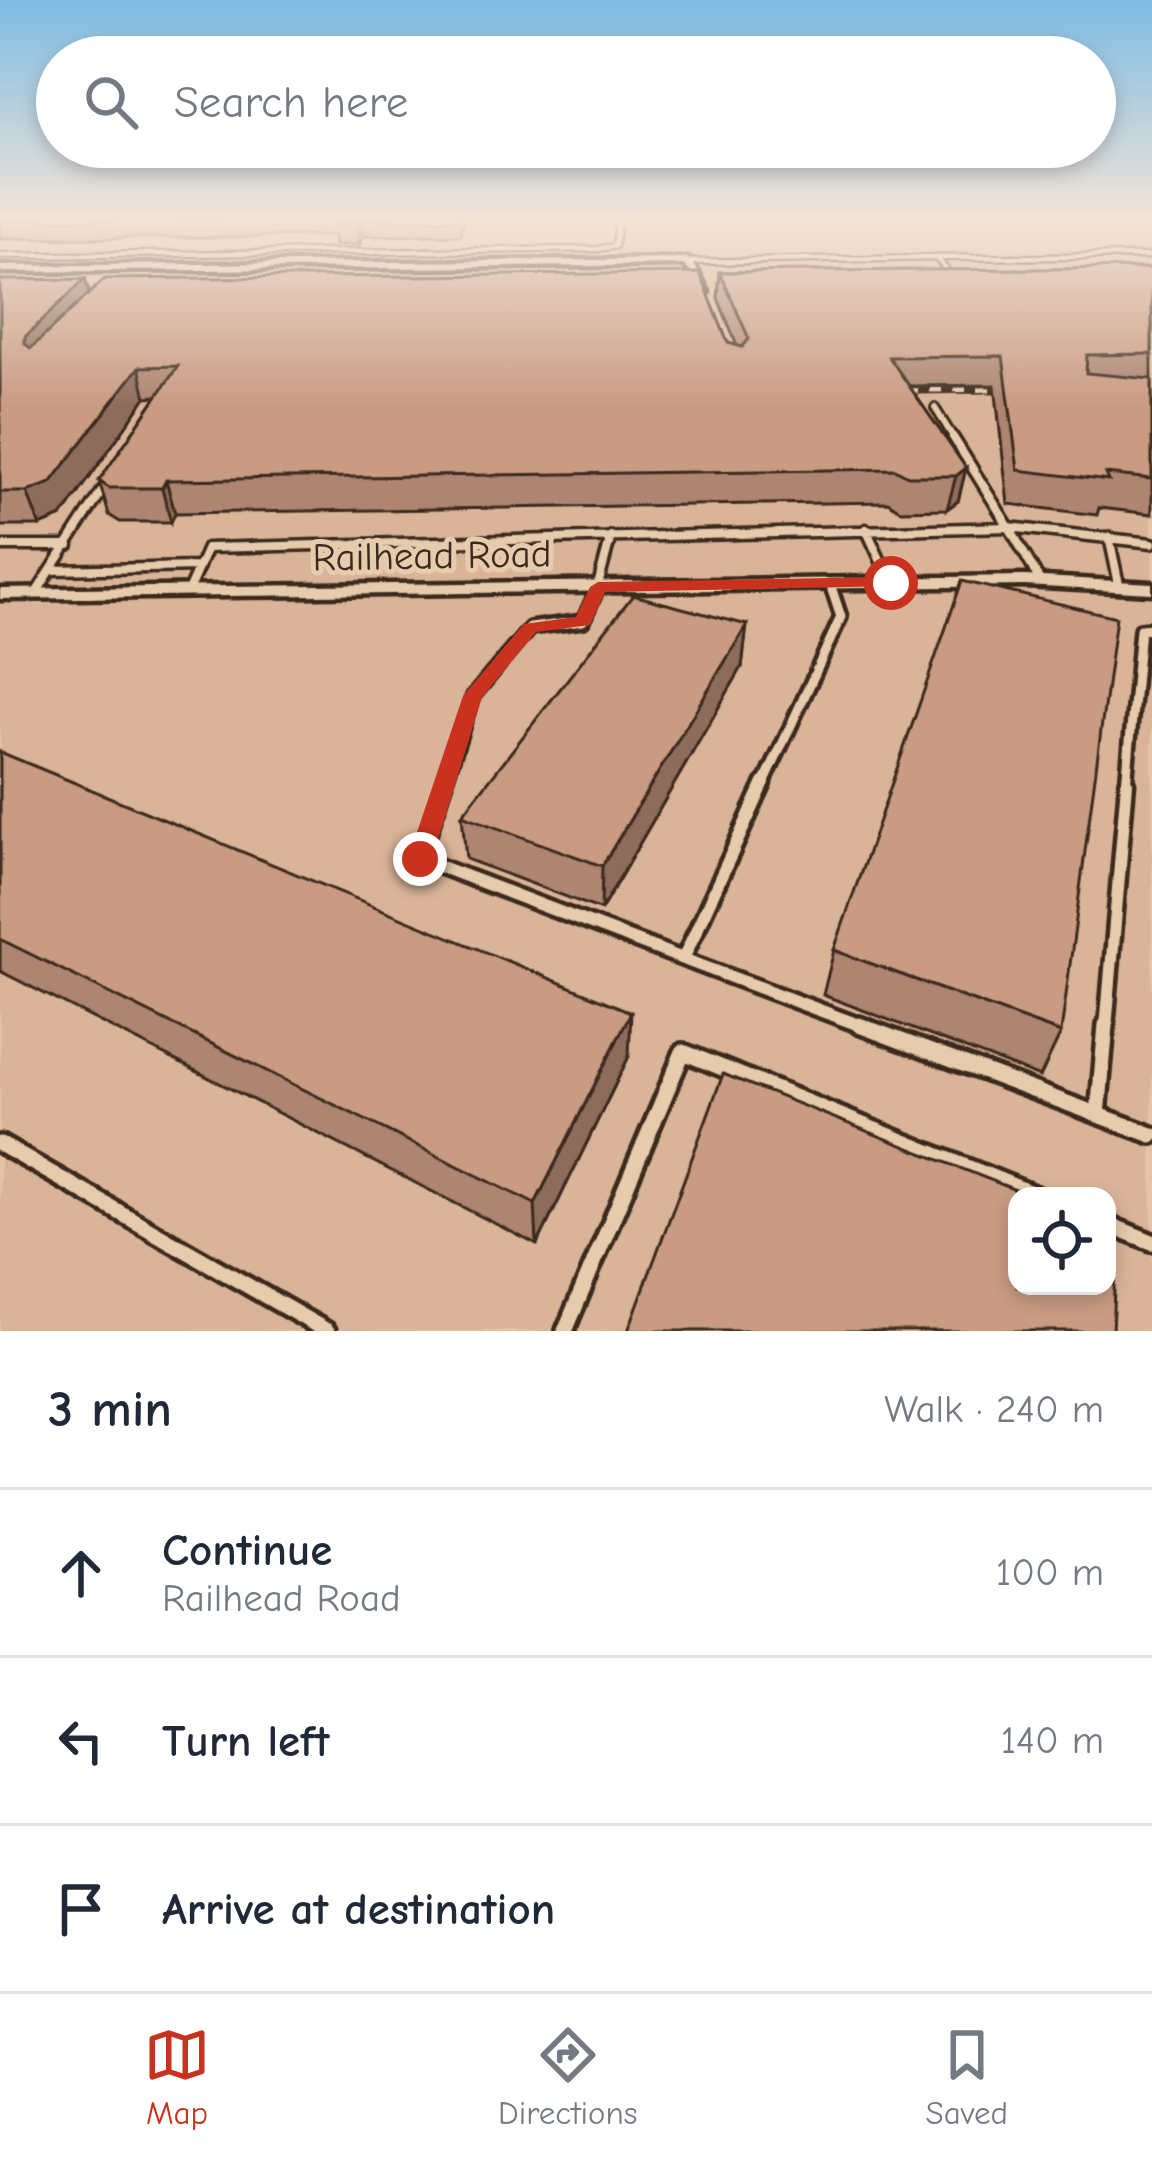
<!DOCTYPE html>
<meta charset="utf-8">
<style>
:root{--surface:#fff;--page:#f6f6f7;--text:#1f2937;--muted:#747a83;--line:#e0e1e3;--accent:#c8321e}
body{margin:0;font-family:"Comic Neue",sans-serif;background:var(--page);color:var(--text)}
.controls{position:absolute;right:36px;bottom:36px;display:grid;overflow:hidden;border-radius:24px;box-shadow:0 6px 18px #0003}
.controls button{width:108px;height:108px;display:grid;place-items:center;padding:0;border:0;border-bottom:3px solid var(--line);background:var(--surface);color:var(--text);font:60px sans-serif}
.stop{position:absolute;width:36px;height:36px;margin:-27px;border:9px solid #c8321e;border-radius:50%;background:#fff}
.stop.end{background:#c8321e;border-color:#fff;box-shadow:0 3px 12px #0008}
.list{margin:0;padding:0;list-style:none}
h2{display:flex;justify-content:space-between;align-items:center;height:156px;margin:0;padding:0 48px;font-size:51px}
h2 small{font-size:39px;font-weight:400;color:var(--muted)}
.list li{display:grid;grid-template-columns:78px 1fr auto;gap:36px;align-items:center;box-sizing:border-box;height:168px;padding:0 48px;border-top:3px solid var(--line)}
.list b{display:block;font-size:45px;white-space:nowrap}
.list p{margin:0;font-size:39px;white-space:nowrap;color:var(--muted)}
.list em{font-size:39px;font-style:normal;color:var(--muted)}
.icon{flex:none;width:66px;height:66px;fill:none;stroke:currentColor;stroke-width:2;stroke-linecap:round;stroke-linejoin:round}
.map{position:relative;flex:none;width:1152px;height:1331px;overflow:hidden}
.search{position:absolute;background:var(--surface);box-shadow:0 6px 18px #0003;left:36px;right:36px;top:36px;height:132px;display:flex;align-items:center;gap:30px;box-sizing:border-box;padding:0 42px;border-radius:66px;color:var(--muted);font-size:45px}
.sheet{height:660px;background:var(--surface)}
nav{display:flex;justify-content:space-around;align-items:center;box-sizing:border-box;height:168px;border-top:3px solid var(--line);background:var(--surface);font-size:33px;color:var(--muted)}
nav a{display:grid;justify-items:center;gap:6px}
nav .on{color:var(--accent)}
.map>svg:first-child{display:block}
</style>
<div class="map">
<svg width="1152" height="1331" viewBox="0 0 1152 1331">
<rect width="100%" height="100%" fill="#e5c3a6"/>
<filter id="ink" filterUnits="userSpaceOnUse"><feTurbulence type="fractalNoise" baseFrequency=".00833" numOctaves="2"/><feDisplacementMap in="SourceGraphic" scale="24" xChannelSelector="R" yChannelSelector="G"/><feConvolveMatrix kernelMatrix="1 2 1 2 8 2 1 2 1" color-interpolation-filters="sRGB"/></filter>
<g filter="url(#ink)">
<!-- built -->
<path fill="#dab499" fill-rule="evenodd" d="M0,220h1152v1111h-1152zM1017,1196h90v90h-90z"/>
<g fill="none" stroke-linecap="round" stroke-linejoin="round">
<!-- lane-far5 casing -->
<g stroke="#3b2a1e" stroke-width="9">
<path id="lane-far5" d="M0,256l598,-7 17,-3 3,-26
M936,258l216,-2
M688,262l248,-4 16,18"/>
</g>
<!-- lane-far4 casing -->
<g stroke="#3b2a1e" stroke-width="12">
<path id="lane-far4" d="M935,408l20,32"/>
</g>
<!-- lane-far3 casing -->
<g stroke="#3b2a1e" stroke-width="15">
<path id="lane-far3" d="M953,437l56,90 143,16
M866,529l25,54
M1109,537l10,47
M0,546h69
M52,570l147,-3
M830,584l3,9
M188,591l19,-43 802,-21 31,54
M36,593l72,-111
M596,593l15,-57"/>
</g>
<!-- lane-far2 casing -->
<g stroke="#3b2a1e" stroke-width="18">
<path id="lane-far2" d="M444,786l29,-90 57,-68 53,-7 14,-31
M763,786l78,-169 -9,-27
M1126,786l14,-157 12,-1"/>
</g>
<!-- lane-far1 casing -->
<g stroke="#3b2a1e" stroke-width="21">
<path id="lane-far1" d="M445,783l-25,76 263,100 81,-176
M683,959l184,69
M1106,1028l21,-245"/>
</g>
<!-- lane casing -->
<g stroke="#3b2a1e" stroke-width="24">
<path id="lane" d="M859,1025l293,110
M1098,1115l8,-90
M0,1144l327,187
M1107,1224l45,18
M565,1331l118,-279 355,144"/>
</g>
<!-- street casing -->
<g stroke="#3b2a1e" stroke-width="9">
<path id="street" d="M688,259l5,3 15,30h-6l-17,-27 -685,7v-6z
M1025,576l127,7v10l-127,-7 -1025,13v-10z"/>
</g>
<!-- lane-far5 -->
<use href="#lane-far5" stroke="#e6cbad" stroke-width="4.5"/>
<!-- lane-far4 -->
<use href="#lane-far4" stroke="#e6cbad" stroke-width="6"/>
<!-- lane-far3 -->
<use href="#lane-far3" stroke="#e6cbad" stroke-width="8"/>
<!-- lane-far2 -->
<use href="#lane-far2" stroke="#e6cbad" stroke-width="9"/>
<!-- lane-far1 -->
<use href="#lane-far1" stroke="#e6cbad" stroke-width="12"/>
<!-- lane -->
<use href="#lane" stroke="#e6cbad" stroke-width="15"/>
<!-- street -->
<use href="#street" fill="#e6cbad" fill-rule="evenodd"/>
<!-- rail casing -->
<g stroke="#3b2a1e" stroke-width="8">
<path id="rail" d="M882,391l144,-2"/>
</g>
<!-- rail -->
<use href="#rail" stroke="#e6cbad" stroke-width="4.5" stroke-dasharray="12" stroke-linecap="butt"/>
</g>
<!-- wall -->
<path fill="#ad8571" stroke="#3b2a1e" stroke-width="3" d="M0,220h464l-3,15 -98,1 -4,9h-24l-1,-9 -334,3z
M1152,268v246l-53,-6 -2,7 -89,-11 -13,-119 -86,1 57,82 -8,33 -11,8 -47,1 -12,-8 -713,11 -4,9h-51l-11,-7 -10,-34 58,-85 -11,1 -84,120 -22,9h-40v-246l89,13 639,50 9,3 -19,-48 2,-26z
M747,625l-5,42 -141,243 -135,-51 -4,-44z
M0,752l629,304 -92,189 -537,-274z
M834,950l227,83 -21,44 -217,-82z"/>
<!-- shaded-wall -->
<path fill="#8d6c5c" stroke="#3b2a1e" stroke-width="3" d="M359,220h2l2,16 -4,9 -2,-20z
M85,279l8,26 -58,61 -10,-22v-7z
M139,367l7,30 -84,120 -22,9 -13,-34z
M966,468l-8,33 -11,8 9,-33z
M166,480l9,33 -4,9 -9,-34z
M747,625l-5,42 -141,243 1,-44z
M631,1012l-2,44 -92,189 -2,-41z"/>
<!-- building -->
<path fill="#c99b83" stroke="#3b2a1e" stroke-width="3" d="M336,220h23l-2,5h-24z
M1152,268v86l-65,1 -1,18 66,6v100l-46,-5 3,7 -91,-11 -15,-114 -114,1 77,111 -10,8h-48l-13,-7 -729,11 -4,8h-53l-10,-7 79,-115 -39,1 -88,116 -24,9h-27v-212l85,-1 -60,58v7l6,4 74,-69 595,-6 28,70 14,4 7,-8 -29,-67z
M962,581l154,36 -55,416 -227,-83z
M633,595l114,30 -145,241 -140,-51z
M0,752l631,260 -96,192 -535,-265z
M723,1074l308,122h-14v90h90v-60l10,4 -5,101h-484z"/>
</g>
<!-- sky -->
<linearGradient id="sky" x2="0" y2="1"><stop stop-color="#7dbce4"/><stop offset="0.54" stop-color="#f3e4d7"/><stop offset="1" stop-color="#f3e4d7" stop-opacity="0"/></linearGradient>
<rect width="1152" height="406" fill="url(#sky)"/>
<!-- route -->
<path fill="#c8321e" d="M891,577l6,2v7l-292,6 -15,33 -54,7 -54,65 -50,162 -3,7h-18l-3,-7 55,-163 61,-72 52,-7 14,-30 8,-5z"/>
<g text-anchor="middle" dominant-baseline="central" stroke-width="10" stroke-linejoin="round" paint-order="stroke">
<!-- street labels -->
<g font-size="39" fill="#3b2a1e" stroke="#e6cbad">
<text transform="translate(432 556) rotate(-1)">Railhead Road</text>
</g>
</g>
</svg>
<div class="controls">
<button><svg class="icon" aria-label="locate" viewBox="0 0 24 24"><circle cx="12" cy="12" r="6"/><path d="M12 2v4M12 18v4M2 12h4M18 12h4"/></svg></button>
</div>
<div class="stop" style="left:891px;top:583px"></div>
<div class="stop end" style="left:420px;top:859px"></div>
<div class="search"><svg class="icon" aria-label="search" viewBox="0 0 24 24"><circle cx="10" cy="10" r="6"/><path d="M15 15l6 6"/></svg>Search here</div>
</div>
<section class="sheet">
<h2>3 min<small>Walk · 240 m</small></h2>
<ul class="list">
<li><svg class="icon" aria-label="ahead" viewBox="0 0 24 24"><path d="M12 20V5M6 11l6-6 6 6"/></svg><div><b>Continue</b><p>Railhead Road</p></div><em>100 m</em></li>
<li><svg class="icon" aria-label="left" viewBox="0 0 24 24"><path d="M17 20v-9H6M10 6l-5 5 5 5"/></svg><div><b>Turn left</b></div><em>140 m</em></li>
<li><svg class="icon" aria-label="arrive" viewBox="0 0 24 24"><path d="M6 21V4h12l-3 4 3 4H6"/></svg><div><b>Arrive at destination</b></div></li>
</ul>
</section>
<nav>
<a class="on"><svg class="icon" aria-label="map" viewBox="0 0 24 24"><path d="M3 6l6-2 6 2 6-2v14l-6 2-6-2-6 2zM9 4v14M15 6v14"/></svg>Map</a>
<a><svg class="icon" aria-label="directions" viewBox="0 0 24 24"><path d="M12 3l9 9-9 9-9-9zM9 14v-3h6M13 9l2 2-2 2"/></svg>Directions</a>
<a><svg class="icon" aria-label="saved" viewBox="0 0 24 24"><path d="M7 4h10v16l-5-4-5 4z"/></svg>Saved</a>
</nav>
